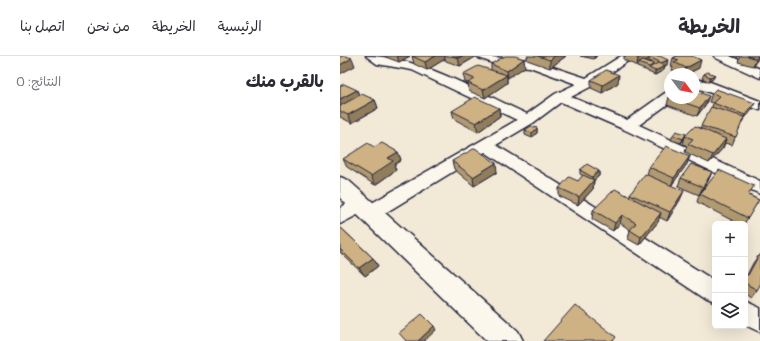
<!DOCTYPE html>
<html lang="ar">
<meta charset="utf-8">
<style>
:root{--surface:#fff;--page:#f7f7f7;--text:#2b2b33;--muted:#7c7c81;--line:#e1e1e2}
body{margin:0;font-family:Pangolin,"Playpen Sans Arabic",sans-serif;background:var(--page);color:var(--text);direction:rtl}
.controls{position:absolute;right:12px;bottom:12px;display:grid;overflow:hidden;border-radius:6px;box-shadow:0 4px 16px #0002}
.controls button{width:36px;height:36px;display:grid;place-items:center;padding:0;border:0;border-bottom:1px solid var(--line);background:var(--surface);color:var(--text);font:20px sans-serif}
.compass{position:absolute;left:324px;top:12px;width:36px;height:36px;border-radius:50%;background:var(--surface);box-shadow:0 4px 16px #0002;rotate:122deg}
.list{margin:0;padding:0;list-style:none}
h2{display:flex;justify-content:space-between;align-items:center;height:52px;margin:0;padding:0 16px;font-size:17px}
h2 small{font-size:13px;font-weight:400;color:var(--muted)}
.icon{flex:none;width:22px;height:22px;fill:none;stroke:currentColor;stroke-width:2;stroke-linecap:round;stroke-linejoin:round}
.map{position:relative;flex:none;width:420px;height:285px;overflow:hidden;direction:ltr}
header{display:flex;align-items:center;gap:24px;box-sizing:border-box;height:56px;padding:0 20px;background:var(--surface);border-bottom:1px solid var(--line)}
header strong{font-size:19px}
nav{display:flex;gap:22px;margin-inline-start:auto;font-size:14px}
main{display:flex}
aside{flex:1;background:var(--surface)}
.map>svg:first-child{display:block}
</style>
<header>
<strong>الخريطة</strong>
<nav><a>الرئيسية</a><a>الخريطة</a><a>من نحن</a><a>اتصل بنا</a></nav>
</header>
<main>
<div class="map">
<svg width="420" height="285" viewBox="0 0 420 285">
<rect width="100%" height="100%" fill="#f2e9d7"/>
<filter id="ink" filterUnits="userSpaceOnUse"><feTurbulence type="fractalNoise" baseFrequency=".025" numOctaves="2"/><feDisplacementMap in="SourceGraphic" scale="8" xChannelSelector="R" yChannelSelector="G"/><feConvolveMatrix kernelMatrix="1 2 1 2 8 2 1 2 1" color-interpolation-filters="sRGB"/></filter>
<g filter="url(#ink)">
<g fill="none" stroke-linecap="round" stroke-linejoin="round">
<!-- minor casing -->
<g stroke="#22223b" stroke-width="3">
<path id="minor" d="M26,0c54,0 112,36 161,58l28,-20 21,-10 -46,-17 -35,-3 -16,-6 -2,-2 55,4 54,18 35,-22h14l-43,30 -21,11 56,23 38,-27 5,-1v6l5,1 -36,26 121,56v13l-137,-65 -62,-27 -28,21 -37,22 219,136v22l-8,-3 -222,-148 -108,66 -7,2 -7,-2 -2,-5 -21,11v-16c9,-6 17,-12 27,-9l3,5 147,-84 -105,-50 -35,-6z
M374,0h16l30,13v9l-44,-20z
M354,23l16,3 50,19v9l-66,-23z
M405,245l15,7v24l-15,-7z"/>
</g>
<!-- secondary casing -->
<g stroke="#22223b" stroke-width="3">
<path id="secondary" d="M0,121l8,3 170,151 5,10h-36l-147,-143z"/>
</g>
<!-- minor -->
<use href="#minor" fill="#fbf7ec" fill-rule="evenodd"/>
<!-- secondary -->
<use href="#secondary" fill="#fbf7ec" fill-rule="evenodd"/>
</g>
<!-- wall -->
<path fill="#b19971" stroke="#22223b" fill-rule="evenodd" d="M43,0h27l-11,6z
M72,0h65l-17,10 -14,-5 -1,-2 -18,11 -13,-6z
M187,0h39l-16,12 -23,-8z
M240,0h17l-3,3z
M284,0h36l7,9h-2l-1,5 -9,5 -7,-3v-1l-11,-4v-1l-13,-6zM309,3v2l4,2 -7,-2z
M335,0h17l7,12 -12,6h-7l-8,-4 1,-3 -2,-1 2,-8 3,-1z
M391,0h8l-2,2z
M400,0h20l-7,10 -15,-4z
M151,8l34,3 -18,11v5l-22,15 -16,-7 -1,-8 -3,-1 -2,-8 28,-4z
M364,18l11,1 -2,4 -4,3 -7,-4z
M251,24l27,3 -16,10 -11,-5z
M0,30l19,10 16,4 3,8 -26,15 -12,-6z
M376,33l35,22 -9,10 -10,24 -7,-2 -2,5 -14,15 -24,-11 2,-6 -4,-2 2,-8 15,-8 12,-21 1,-4 -4,-1 3,-9z
M357,36l9,12 -9,12 -30,-11 2,-8 1,-1v2h24z
M159,52l1,8 -22,16 -24,-13 -2,-8z
M197,72v5l-5,5 -7,-3v-5z
M346,78l-2,5 -3,4 -10,-3 2,-5z
M34,91l24,5 3,8 -7,5 2,5 -21,15 -28,-18 -4,-8z
M350,100l-3,8 -16,22 9,14 -13,21 -8,-4 -1,5 -19,23 -11,-6 2,-9 -10,-7 -7,8 -21,-12 1,-9 36,-14 1,-2 17,-19 2,-8z
M112,105l45,11 -23,14 -20,-17z
M240,114l19,1v5l-5,4 -1,9 -15,16 -19,-9v-8l19,-7 5,-5 -3,-2z
M372,116l-4,9 -6,10 47,4 10,5 -15,24h-5l-42,-22 2,-7 -21,-9 3,-8z
M0,171l33,31 5,8 -13,10 -25,-24z
M419,199l-2,35 -6,8 -6,-4v-20l2,1 6,-12z"/>
<!-- shaded-wall -->
<path fill="#907d5c" stroke="#22223b" d="M57,0h13l-11,6z
M96,0h9v3l-18,11 -2,-8z
M122,0h15l-17,10 -2,-8z
M215,0h11l-16,12v-8z
M254,0h3l-3,3z
M302,0h12l-4,1 -1,2 -9,5 -2,-1 -1,3 1,-8z
M418,0h2l-7,10 3,-7z
M12,2l3,8 -15,8v-9z
M184,3l1,8 -17,11 -1,-7z
M328,4l-1,5 -7,2 1,-4z
M361,4l-2,8 -12,6h-3l2,-6z
M325,10l-1,4 -9,5v-4z
M167,19v8l-22,15 -2,-8z
M279,19l-1,8 -16,10 1,-8z
M375,19l-2,4 -4,3 1,-5z
M359,31l-3,8 -1,-4z
M17,34l4,9 -21,11v-11z
M369,40l-3,8 -9,12 3,-8z
M35,44l3,8 -26,15 -4,-8z
M415,47l-4,8 -10,12 4,-8z
M159,52l1,8 -22,16 -2,-9z
M197,72v5l-5,5v-5z
M346,78l-2,5 -3,4 2,-4z
M386,83l-3,9 -14,15 4,-8z
M58,96l3,8 -7,5 2,5 -21,15 -4,-9 17,-18z
M350,100l-3,8 -16,22 3,-8z
M156,107l1,9 -23,14 -1,-9z
M259,115v5l-7,6v-5z
M372,116l-4,9 -9,14 4,-8z
M254,124l-1,9 -15,16 1,-8z
M344,135l-4,9 -13,21 3,-9z
M321,157l-3,9 -19,23 2,-8z
M282,159l-2,8 -7,8 2,-8z
M33,202l5,8 -13,10 -6,-8z
M94,270l2,4 -12,11h-6z"/>
<!-- building -->
<path fill="#ceb283" stroke="#22223b" d="M0,0h5l7,2 -12,7z
M72,0h24l-11,6z
M112,0h10l-4,2z
M165,0h10l9,3 -17,12 -16,-7z
M198,0h17l-5,4z
M293,0h9l-4,2z
M311,0h9l8,4 -7,3 -11,-6z
M337,0h15l9,4 -15,8 -12,-6 5,-2 -6,-2z
M407,0h11l-2,3z
M303,4l11,4 -5,3 -11,-4z
M318,7l7,3 -10,5 -6,-3z
M138,10l29,9 -24,15 -15,-7 7,-4 -12,-5z
M266,14l13,5 -16,10 -12,-5z
M368,16l7,3 -5,2 -6,-3z
M4,28l13,6 -17,9v-13z
M354,29l5,2 -4,4 14,5 -9,12 -29,-10h23z
M376,33l39,14 -10,12 -32,-12 7,-7 -8,-3z
M22,38l13,6 -27,15 -8,-4v-5z
M135,41l24,11 -23,15 -24,-12z
M371,51l33,10 -8,20 -35,-11z
M191,70l6,2 -5,5 -7,-3z
M355,70l31,13 -13,16 -25,-11 5,-5 -8,-3z
M336,75l10,3 -3,5 -10,-4z
M28,87l6,4 8,-4 16,9 -10,6 5,3 -22,15 -28,-17z
M326,90l24,10 -16,22 -25,-11z
M135,92l21,15 -23,14 -21,-16z
M247,108l12,7 -7,6 -12,-7z
M351,108l21,8 -9,15 -22,-9z
M379,114l35,16 -6,9 11,5 -11,18 -48,-24z
M305,118l39,17 -14,21 -40,-18z
M243,119l11,5 -15,17 -20,-9 10,-11 9,4z
M275,133l46,24 -20,24 -11,-7 6,-7 -14,-8 -7,8 -22,-13z
M0,171l33,31 -14,10 -19,-19z
M419,199h1v30l-3,5 -12,-7v-9l3,1z
M235,249l41,32 -3,4h-70z
M82,258l12,12 -16,15h-12l-7,-8z"/>
</g>
</svg>
<div class="controls">
<button>+</button>
<button>−</button>
<button><svg class="icon" aria-label="layers" viewBox="0 0 24 24"><path d="M12 4l9 5-9 5-9-5zM3 14l9 5 9-5"/></svg></button>
</div>
<svg class="compass" viewBox="-18 -18 36 36"><path d="M0-13l5 13h-10z" fill="#e53935"/><path d="M0 13l5-13h-10z" fill="#7c7c81"/></svg>
</div>
<aside>
<h2>بالقرب منك<small>النتائج: 0</small></h2>
<ul class="list">
</ul>
</aside>
</main>
